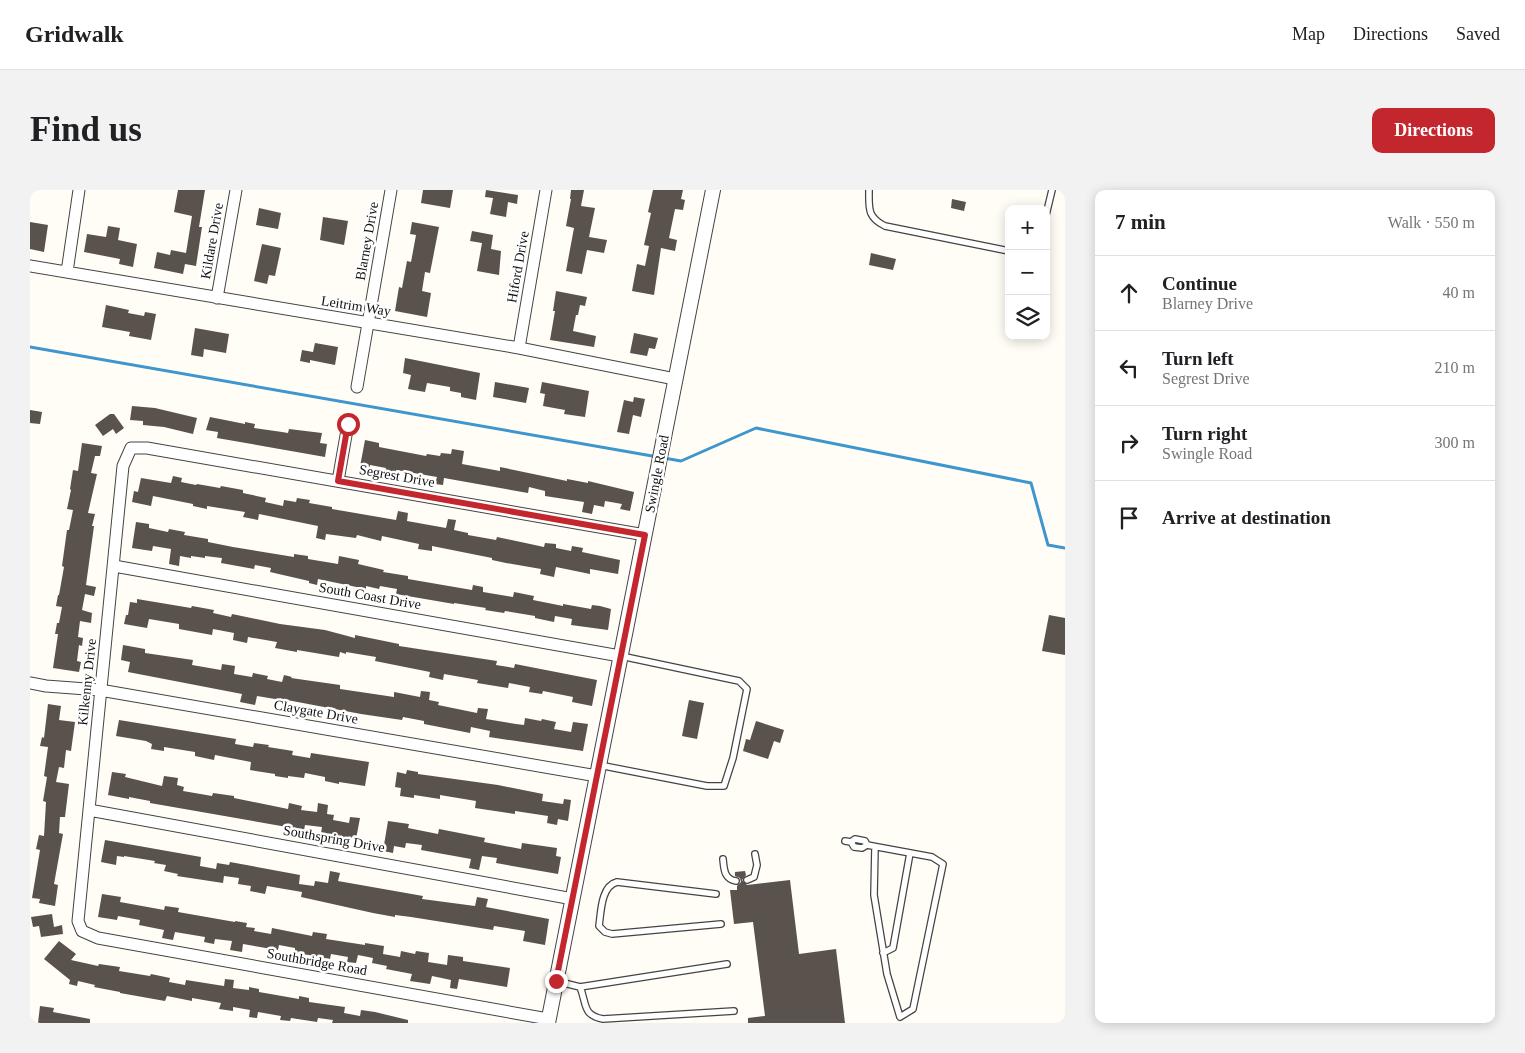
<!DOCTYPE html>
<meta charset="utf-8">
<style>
:root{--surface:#fff;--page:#f2f2f2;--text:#202124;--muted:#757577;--line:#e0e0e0;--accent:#c4262e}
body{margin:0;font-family:"Times New Roman",serif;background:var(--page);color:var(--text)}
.controls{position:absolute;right:15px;top:15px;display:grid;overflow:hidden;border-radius:10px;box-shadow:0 2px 12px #0003}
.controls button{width:45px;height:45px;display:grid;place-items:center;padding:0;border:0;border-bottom:1px solid var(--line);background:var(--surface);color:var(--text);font:25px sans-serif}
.stop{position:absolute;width:15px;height:15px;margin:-11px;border:4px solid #c4262e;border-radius:50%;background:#fff}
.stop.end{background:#c4262e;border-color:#fff;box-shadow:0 1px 5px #0008}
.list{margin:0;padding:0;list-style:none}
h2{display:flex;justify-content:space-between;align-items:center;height:65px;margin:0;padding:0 20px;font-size:21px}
h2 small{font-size:16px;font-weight:400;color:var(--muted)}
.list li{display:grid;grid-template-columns:32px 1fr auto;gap:15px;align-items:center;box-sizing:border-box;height:75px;padding:0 20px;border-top:1px solid var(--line)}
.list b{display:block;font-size:19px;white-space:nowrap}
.list p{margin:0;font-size:16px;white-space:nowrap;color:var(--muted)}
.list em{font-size:16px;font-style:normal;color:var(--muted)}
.icon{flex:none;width:28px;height:28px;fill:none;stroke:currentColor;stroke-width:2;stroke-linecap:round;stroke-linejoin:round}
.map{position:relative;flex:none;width:1035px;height:833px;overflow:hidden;border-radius:10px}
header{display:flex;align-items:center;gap:30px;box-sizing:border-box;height:70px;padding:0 25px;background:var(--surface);border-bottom:1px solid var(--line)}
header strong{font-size:24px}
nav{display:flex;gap:28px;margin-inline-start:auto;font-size:18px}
.intro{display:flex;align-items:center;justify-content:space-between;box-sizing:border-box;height:120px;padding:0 30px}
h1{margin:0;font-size:35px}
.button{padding:12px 22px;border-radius:10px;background:var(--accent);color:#fff;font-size:18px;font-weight:700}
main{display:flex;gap:30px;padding:0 30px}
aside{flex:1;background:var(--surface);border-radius:10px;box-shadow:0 2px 12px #0003}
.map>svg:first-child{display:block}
</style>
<header>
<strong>Gridwalk</strong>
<nav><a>Map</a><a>Directions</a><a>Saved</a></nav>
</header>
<div class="intro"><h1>Find us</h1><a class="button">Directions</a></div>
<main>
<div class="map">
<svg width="1035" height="833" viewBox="0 0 1035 833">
<rect width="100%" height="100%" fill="#fffdf5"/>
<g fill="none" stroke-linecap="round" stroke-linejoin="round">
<!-- stream -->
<path stroke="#3f96cf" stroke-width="3" d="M0,157l628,110
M634,268l17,3 75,-33 275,55 17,62 17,3"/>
</g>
<!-- building -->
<path fill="#5a524d" d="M148,0h27l-6,37h3l-6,39 -11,-2 -2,10 -29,-6 3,-16 13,3 1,-5 15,3 6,-37 -18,-4z
M393,0h30l-3,18 -29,-5z
M456,0l32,5 -1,9 -9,-2 -2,15 -16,-3 3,-16 -8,-1z
M541,0h13l-3,16 14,2 -6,29 18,3 -3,13 -17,-3 -5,24 -16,-3 8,-43 -8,-2 5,-27h-1z
M623,0h30l-2,9 4,1 -2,10 -8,-1 -6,29 8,2 -2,11 -14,-3 -7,47 -22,-4 5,-27 8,2 4,-20 -5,-1 7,-32 -3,-1z
M922,9l14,3 -2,9 -13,-3z
M229,18l22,5 -3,16 -22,-4z
M293,27l25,4 -4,24 -24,-5z
M0,32l18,3 -4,27 -14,-3z
M382,32l27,5 -9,46 -5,-1 -3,19 9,2 -4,24 -32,-6 4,-24 3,1 5,-27 4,1 5,-27 -6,-1z
M78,36l12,2 -2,12 19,4 -4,23 -14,-3 1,-5 -36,-7 3,-18 19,3z
M442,41l21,4 -2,14 10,2 -2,24 -22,-4 5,-28 -12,-2z
M232,54l19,4 -6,28 -6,-1 -2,9 -13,-3z
M841,63l25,6 -3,11 -24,-5z
M526,101l31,6 -2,9 -5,-1 -2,10h-2l-3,16 23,5 -2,11 -44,-7 5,-29h-2z
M76,115l23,5 -1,3 16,3 1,-4 11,2 -5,26 -22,-4 1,-4 -28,-5z
M165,138l34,6 -3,19 -22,-4 -1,8 -12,-2z
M604,143l24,5 -3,11 -6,-1 -2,8 -17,-3z
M285,153l23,4 -3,18 -25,-5v3l-10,-2 2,-11 11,2z
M375,168l75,15 -4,27 -15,-3v-4l-11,-2v-4l-23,-4 -2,9 -17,-3 3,-14 -8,-2z
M465,192l34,6 -3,15 -33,-6z
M512,192l47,9 -4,26 -21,-3 1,-4 -22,-4 2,-12 -5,-1z
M604,207l11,2 -4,18 -8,-2 -4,19 -12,-2 7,-32 9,2z
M102,216l23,2 42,10 -4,16 -29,-7 -21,-2v-4l-13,-1z
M0,220l12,2 -2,12 -10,-1z
M80,224h4l10,14 -8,6 -3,-5 -10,7 -8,-11z
M180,227l35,7v-2l10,2 -1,4 28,4 6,1 1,-4 33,4 -2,10 7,1 -2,13 -108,-19 1,-6 -12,-2z
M335,250l14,3v4l47,9 1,-2 13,2 1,-3 10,1 1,-5 12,2 -2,13 38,7v-4l67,14v-2l21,4v-2l46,11 -4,19 -10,-2 2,-5 -17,-3 -1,6 -10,-2 -2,9 -10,-2 2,-10 -39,-6v-5l-16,-4 -1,6 -84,-15 -1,7 -8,-1 2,-7 -41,-7 -1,6 -10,-2 1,-6 -16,-3 -1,9 -10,-2z
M52,253l20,3 -2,10h-5l-4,17 6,1 -9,39 7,1 -3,12h2l-8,59 10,2 -2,9 -9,-2 -3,16 10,3 -1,10 -11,-2 -2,16 5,1 -1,8 -3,-1 -2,16 4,1 -2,10 -26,-4 5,-34h-3l2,-11h2l3,-16 -6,-1 2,-11h1l5,-28 -2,-1 5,-36h2l4,-20 -6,-1 4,-19 -1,-1 3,-19 5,1z
M143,286l9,2 -1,4 15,3 1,-1 23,4 1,-2 22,4v3l23,5 -1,4 18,4 1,-6 12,2 1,-4 13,2 -1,3 23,4v2l64,11 2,-9 10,2 -1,8 39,7 2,-9 8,1 -2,10 14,3v2l28,5 1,-3 47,10 1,-4 11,1v4l15,3 1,-5 11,2 -1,4 38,8 -2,14 -28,-5v5l-34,-7 -2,10 -14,-3 1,-5 -35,-6 -14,-3v-2l-60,-12v5l-14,-2 1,-5 -37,-8 -1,5 -24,-6 -1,3 -30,-4 -1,6 -9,-2 2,-12 -59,-12 -1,6 -15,-3 2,-5 -38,-6v3l-14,-3v-2l-40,-8 -2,10 -19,-4 2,-11 4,1 3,-14 30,5z
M106,332l13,2v4l19,4 1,-3 16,3 -1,3 24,4v3l25,5 61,10v-3l14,2v3l30,5 1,-8 20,4 -1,4 26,6 -1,2 25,4v3l64,11 1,-5 10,2v5l30,5 1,-5 20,4 -1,4 30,6v-2l28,5 1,-4 8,1 11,3 -3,21 -37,-5 1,-6 -17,-3 -1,6 -19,-4v-2l-30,-5 -1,2 -19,-3 1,-2 -32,-5v1l-58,-10 1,-5 -17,-3 -1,3 -13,-3v3l-48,-10 -1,6 -8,-2v-2l-39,-9 1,-4 -16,-3 -1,4 -33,-6 1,-5 -17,-2v2l-14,-2v2l-11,-2 -1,10 -10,-2 2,-15 -18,-3 -1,5 -20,-3z
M107,409l54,9 1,-2 22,4 -1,3 18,4 1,-3 48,10 45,6 30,8v-3l44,9v2l98,15 -1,4 18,3 1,-4 82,16 -5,26 -20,-4 1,-5 -30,-6 -1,3 -13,-2 1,-5 -21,-4 -1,5 -31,-5 1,-3 -34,-6 -1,6 -14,-3 1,-5 -55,-11 1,-4 -30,-5v2l-6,-2 -1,5 -42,-7v2l-22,-4 2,-6 -29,-5 -1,6 -14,-3 1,-7 -21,-4 -1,6 -33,-6v-5l-30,-5 -2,9 -23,-4 2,-9h2l2,-13 7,1z
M1019,425l16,3v37l-23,-4z
M93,455l22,4v4l48,7 -1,5 29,5 1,-6 13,2 -1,8 18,3 1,-4 15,3 -1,3 15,3 2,-7 8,2 -1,1 49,7v4l54,8v-5l26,5 1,-6 9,1 -1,8 10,2 -1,3 39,8 1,-5 10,1 -2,10 30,5 8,1 1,-7 16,3 1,-2 14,3 -2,7 17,3 2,-10 15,2 -5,27 -94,-14 1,-6 -19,-4 -1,6 -46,-9v-3l-21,-4 -1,3 -41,-6 -74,-14v1l-30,-5 -2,9 -15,-3 2,-8 -114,-22 2,-10 -9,-2z
M659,510l15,3 -7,36 -15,-3z
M18,514l13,2 -2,14 16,2 -4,29 -5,-1 -2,18 -5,-1 -3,15 13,2 -4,33h-5l-1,16 4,1 -9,50 4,1 -3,21 -16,-3 1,-4 -8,-1 8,-48 -4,-1 3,-14 5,1 2,-34 -3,-1 4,-24 -3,-1 4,-29 -8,-1 2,-9 2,1z
M89,530l117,19 -1,5 18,3 1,-4 15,2 -1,2 25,4 -1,4 18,3 1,-5 58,9 -4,24 -26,-4v2l-14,-3v-4l-20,-4 -1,5 -16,-2v2l-13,-2v-2l-25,-4 1,-8 -36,-7 -1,5 -19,-4v-4l-31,-5v4l-13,-2 1,-5 -6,-3 -30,-5z
M726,531l28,9 -4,13 -6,-2 -6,18 -25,-8 3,-12 4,1z
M377,580l11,2v2l80,11 45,9 -1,7 21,3 1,-5 7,1 -3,21 -10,-2 -1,6 -10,-2 1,-7 -33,-5v3l-40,-6 1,-7 -36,-6v4l-26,-4v3l-14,-2 1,-8 -6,-1 2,-15 9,2z
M82,582l14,2 -1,3 37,9 2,-10 14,2 -1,7 7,2 -1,4 29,5 1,-3 21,3v2l54,11 1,-6 13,3 -1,4 16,2 1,-9 10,2 -1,9 7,1 -1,5 16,3 1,-6 10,1 -4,21 -35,-6 1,-6 -17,-2 -1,5 -154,-27v-2l-21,-4v2l-21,-4z
M358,631l21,3 -1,4 30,6 1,-5 46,9 -1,4 37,7 1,-6 35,5 -1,8 5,1 -3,17 -62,-11 1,-5 -15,-2 -3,14 -10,-2 2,-9 -50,-9 1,-5 -16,-2 -1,5 -11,-2 -1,7 -10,-2z
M75,650l96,17 -1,9 16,3 1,-6 12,2 1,-3 70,13 -1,9 15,2 1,-5 13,2 2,-12 10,2 -2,8 85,15 -1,3 53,7 2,-9 11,2 -2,8 63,12 -4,26 -22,-4 2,-10 -31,-5 -1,4 -82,-13 -16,-2v2l-22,-4 -72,-16 1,-5 -35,-6 -2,8 -15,-3 1,-5 -13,-2 1,-6 -15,-2 -1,7 -46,-7 1,-2 -14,-3 2,-6 -12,-2 1,-2 -31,-5v1l-7,-1 -1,9 -15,-3z
M715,681l1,4 -4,5 5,5 43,-5 9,74 37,-5 9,74h-97v-5l17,-2 -12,-94 -19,2 -4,-34h7v-4l4,-4 -1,-4 -5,-2v-4z
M72,704l19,3 -1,5 44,8 1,-4 14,2 -1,4 57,10v-1l12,2 -1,4 9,1 -1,3 17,3 1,-6 40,8 1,-4 14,2 -1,5 39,6v-2l19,3 -1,8 17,3 1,-6 14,3 1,-3 13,2 -1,9 19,3 1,-10 15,2v4l47,7 -3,19 -48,-8 -2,10 -7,-1 1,-8 -19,-4 -2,8 -20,-3 2,-7 -26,-5 1,-3 -15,-3 1,-5 -15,-3 -2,8 -9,-1 1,-5 -17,-3 -1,5 -21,-4 -14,-2v-5l-16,-3 -1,5 -35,-6 -1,8 -12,-2 2,-9 -17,-2 -1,5 -10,-2 1,-5 -30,-5 -2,8 -11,-2 2,-8 -25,-5 1,-5 -22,-4 -1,4 -19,-3z
M22,724l2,13 8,-2 1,9 -22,3 -2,-11 -6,1 -2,-10z
M29,751l17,13 -5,6 27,6 1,-2 21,3 -1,4 31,5 1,-2 19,4 -1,4 16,3 1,-5 38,6 1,-7 9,1 -1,8 16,2v-3l10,2v3l40,7v-3l10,2v4l36,5 -1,6 16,3 1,-6 14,2 33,8v3h-76l1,-3 -15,-2 -1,4 -26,-4 -1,3 -10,-1 1,-4 -23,-4 -1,6 -8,-1 1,-7 -17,-3v4l-14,-2 2,-6 -29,-5v3l-25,-5 -2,5 -45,-8v-1l-26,-5 1,-2 -17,-4 -1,5 -8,-2 1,-4 -26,-21z
M10,816l14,2 -1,4 37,7v4h-52z"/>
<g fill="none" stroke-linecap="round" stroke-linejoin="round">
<!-- service casing -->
<g stroke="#444" stroke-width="8">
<path id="service" d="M839,0c0,18 -2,27 16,36l124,25
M1016,25l6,-25
M569,575l108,21h17l9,-28 14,-69 -8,-8 -118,-25
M815,651l6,1 4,-3 10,2 2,4
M821,652l3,5 8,1 5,-3 65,12 11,7 -30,145 -13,8 -13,-43 -13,-79 1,-48
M693,669c1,10 1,20 13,22
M717,690l7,-3 3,-12 -2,-11
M686,704l-99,-12c-16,4 -16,30 -18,44l6,6 7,2 109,-10
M853,763l10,-5 17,-95
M526,791l24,6c7,17 2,28 23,32l131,-8
M550,797l147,-23"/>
</g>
<!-- minor casing -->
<g stroke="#444" stroke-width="13">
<path id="minor" d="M0,76l489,82 156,31
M37,82l12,-82
M187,108l19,-108
M489,158l27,-158
M327,197l34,-197
M308,291l10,-57
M84,376l506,90
M0,493l16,3 54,4 497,86
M59,620l484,89
M518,829l-450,-81 -16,-7 -4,-10 45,-455 8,-18h16l498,87"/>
</g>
<!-- tertiary casing -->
<g stroke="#444" stroke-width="16">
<path id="tertiary" d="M518,833l165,-833"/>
</g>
<!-- service -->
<use href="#service" stroke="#fff" stroke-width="5.5"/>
<!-- minor -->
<use href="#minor" stroke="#fff" stroke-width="11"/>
<!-- tertiary -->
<use href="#tertiary" stroke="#fff" stroke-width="14"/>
</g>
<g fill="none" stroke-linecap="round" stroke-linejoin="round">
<!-- route -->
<path stroke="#c4262e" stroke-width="6" d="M318,234l-10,57 307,54 -89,446"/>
</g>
<g text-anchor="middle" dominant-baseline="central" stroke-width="5" stroke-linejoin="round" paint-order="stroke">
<!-- street labels -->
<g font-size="14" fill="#111" stroke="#fff">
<text transform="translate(182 51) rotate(-80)">Kildare Drive</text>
<text transform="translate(337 51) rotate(-80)">Blarney Drive</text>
<text transform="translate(488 77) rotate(-80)">Hiford Drive</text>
<text transform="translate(326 116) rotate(9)">Leitrim Way</text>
<text transform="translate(627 284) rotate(-79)">Swingle Road</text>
<text transform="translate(367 286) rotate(10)">Segrest Drive</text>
<text transform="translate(340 406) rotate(10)">South Coast Drive</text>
<text transform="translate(57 492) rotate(-84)">Kilkenny Drive</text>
<text transform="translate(286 522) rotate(10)">Claygate Drive</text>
<text transform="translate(304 649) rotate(10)">Southspring Drive</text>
<text transform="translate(287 772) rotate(10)">Southbridge Road</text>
</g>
</g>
</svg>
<div class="controls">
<button>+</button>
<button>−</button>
<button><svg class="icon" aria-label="layers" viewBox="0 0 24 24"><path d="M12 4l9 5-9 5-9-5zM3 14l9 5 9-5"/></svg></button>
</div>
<div class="stop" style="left:318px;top:234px"></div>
<div class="stop end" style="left:526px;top:791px"></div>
</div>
<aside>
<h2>7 min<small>Walk · 550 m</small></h2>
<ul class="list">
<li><svg class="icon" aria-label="ahead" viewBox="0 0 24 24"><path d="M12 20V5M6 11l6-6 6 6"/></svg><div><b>Continue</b><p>Blarney Drive</p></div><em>40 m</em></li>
<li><svg class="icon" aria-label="left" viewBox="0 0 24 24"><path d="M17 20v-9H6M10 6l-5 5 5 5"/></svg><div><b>Turn left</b><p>Segrest Drive</p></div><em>210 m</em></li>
<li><svg class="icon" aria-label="right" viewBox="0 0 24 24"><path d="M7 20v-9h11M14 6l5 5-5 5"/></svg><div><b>Turn right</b><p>Swingle Road</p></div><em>300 m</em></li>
<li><svg class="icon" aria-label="arrive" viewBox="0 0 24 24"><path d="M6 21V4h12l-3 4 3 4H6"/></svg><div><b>Arrive at destination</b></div></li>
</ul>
</aside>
</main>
